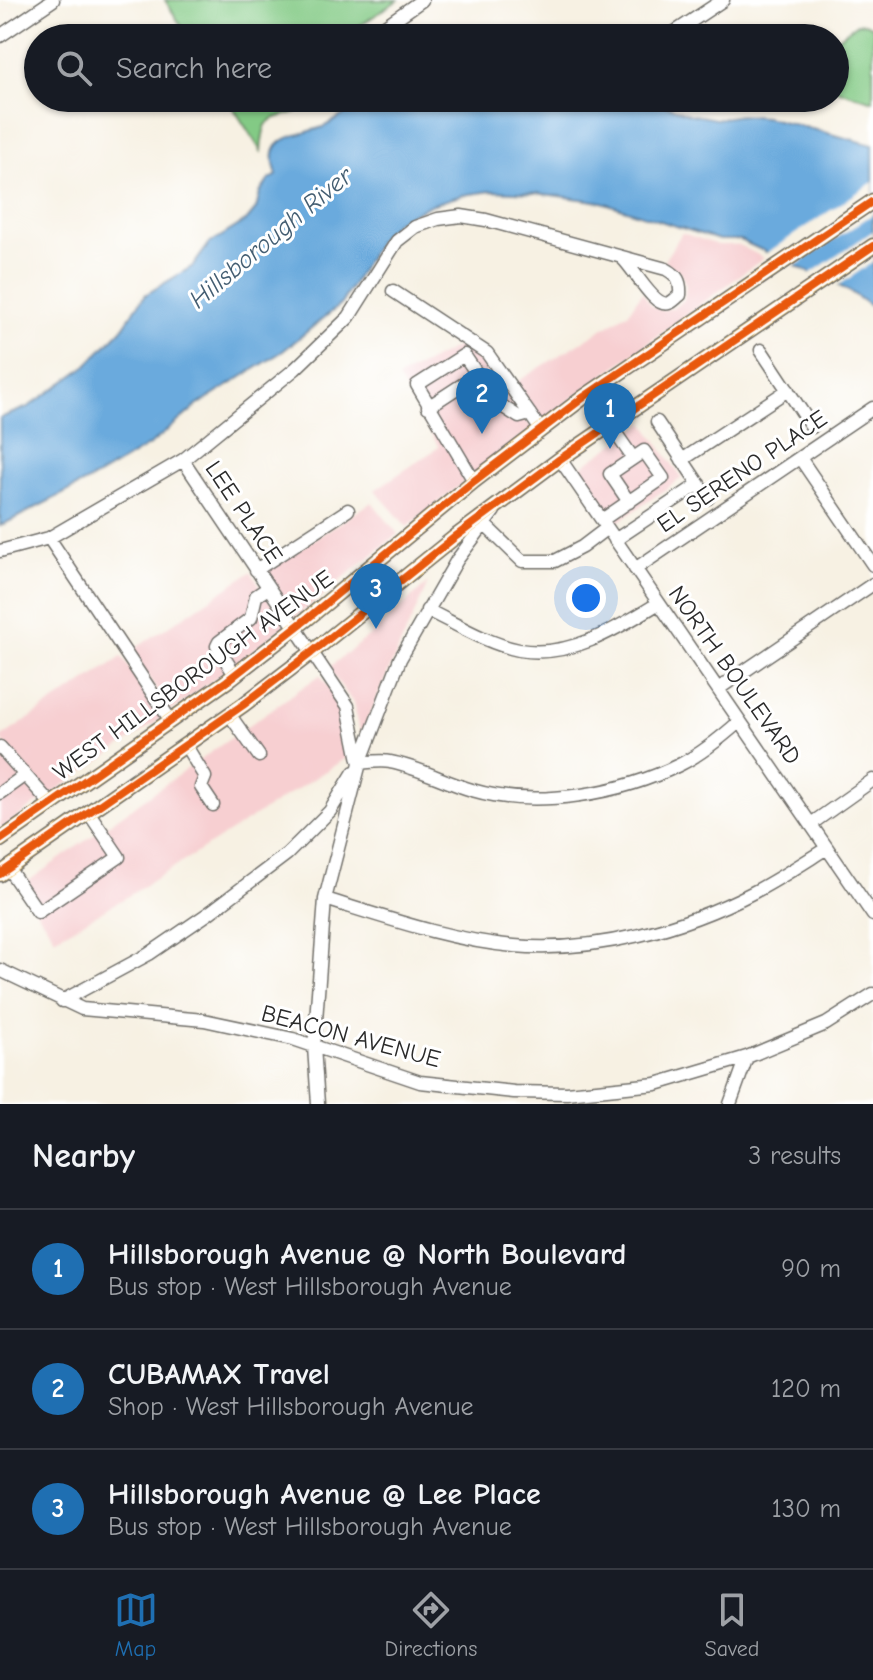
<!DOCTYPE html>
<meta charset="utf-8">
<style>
:root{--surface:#171b24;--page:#20242c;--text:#f1f3f6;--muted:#9ea1a6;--line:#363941;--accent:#1f6fb2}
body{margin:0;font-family:"Comic Neue",sans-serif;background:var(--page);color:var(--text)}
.you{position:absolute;left:586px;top:598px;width:28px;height:28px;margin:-20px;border:6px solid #fff;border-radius:50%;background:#1a73e8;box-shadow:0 0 0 12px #1a73e833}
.badge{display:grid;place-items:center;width:52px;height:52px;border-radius:50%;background:var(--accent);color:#fff;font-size:26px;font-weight:700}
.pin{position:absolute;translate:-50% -66px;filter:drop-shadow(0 2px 4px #0008)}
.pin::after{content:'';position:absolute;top:42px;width:28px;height:24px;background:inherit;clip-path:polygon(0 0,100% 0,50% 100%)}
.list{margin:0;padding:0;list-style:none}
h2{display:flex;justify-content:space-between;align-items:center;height:104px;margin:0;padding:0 32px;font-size:34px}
h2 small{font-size:26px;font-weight:400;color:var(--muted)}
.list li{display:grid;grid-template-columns:52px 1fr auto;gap:24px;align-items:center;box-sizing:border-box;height:120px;padding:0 32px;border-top:2px solid var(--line)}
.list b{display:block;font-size:30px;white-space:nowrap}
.list p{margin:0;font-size:26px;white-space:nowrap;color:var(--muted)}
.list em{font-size:26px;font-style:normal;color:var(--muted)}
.icon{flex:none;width:44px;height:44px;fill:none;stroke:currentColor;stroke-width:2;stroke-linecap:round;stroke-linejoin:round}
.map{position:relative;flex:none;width:873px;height:1104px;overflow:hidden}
.search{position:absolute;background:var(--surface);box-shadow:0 2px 6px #0004;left:24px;right:24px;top:24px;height:88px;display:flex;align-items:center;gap:20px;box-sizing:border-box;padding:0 28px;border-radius:44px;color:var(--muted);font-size:30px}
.sheet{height:464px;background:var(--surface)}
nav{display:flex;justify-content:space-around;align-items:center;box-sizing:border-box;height:112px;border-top:2px solid var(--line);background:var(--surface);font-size:22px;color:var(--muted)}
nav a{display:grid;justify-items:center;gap:4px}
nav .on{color:var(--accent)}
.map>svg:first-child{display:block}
</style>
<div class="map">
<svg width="873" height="1104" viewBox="0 0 873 1104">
<rect width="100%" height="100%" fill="#fff"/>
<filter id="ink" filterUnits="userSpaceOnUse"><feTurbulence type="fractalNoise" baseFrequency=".0125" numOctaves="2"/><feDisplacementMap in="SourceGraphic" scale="16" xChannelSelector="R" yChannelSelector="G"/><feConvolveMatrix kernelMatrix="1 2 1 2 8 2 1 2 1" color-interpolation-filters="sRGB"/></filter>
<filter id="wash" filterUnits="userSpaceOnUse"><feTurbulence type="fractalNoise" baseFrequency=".006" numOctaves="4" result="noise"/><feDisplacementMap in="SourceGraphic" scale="32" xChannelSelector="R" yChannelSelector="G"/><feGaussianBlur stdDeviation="1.8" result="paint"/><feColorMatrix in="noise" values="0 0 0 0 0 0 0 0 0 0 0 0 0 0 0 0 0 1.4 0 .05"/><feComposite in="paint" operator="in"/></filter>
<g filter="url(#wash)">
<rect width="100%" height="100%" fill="#f7f1e3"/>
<!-- built -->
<path fill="#f7cfd1" d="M682,233l36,12h21l25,13 -223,163 -26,-38 113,-70 14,-21 10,14 10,4 11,-2 11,-8 2,-15 -6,-13 -17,-10z
M462,344l12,8 27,39 4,-2 27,39 -125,99 -32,-37 64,-43 -41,-69z
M644,423l38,55 -70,48 -37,-55z
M372,502l26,32 -104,84 -30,-46z
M251,572l35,53 -115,86 -40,-60z
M428,583l-67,151 -8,-31 -25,-35 39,-30z
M122,657l40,61 -112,77 -50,-57z
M320,675l23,33 8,47 -226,143 -70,40 -35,-51z
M0,755l41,46 -41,28z"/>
<!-- green -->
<path fill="#83ca85" stroke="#577a58" stroke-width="2" d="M165,0h233l-57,38h-152z
M865,23l8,4v74l-38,-12v-49l22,-16z
M227,98h92c-7,5 -15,12 -23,14 -30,9 -32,5 -35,39z"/>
<!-- water -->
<path fill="#6aaadd" stroke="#4a6a84" stroke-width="2" d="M390,98h117l37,5 2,-5h29l8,5 8,-5h56l42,16 27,5 24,-4 26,2 107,28v163l-25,-18 -108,-50h-21l-117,-38 -65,-9 -45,-2 -29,4 -33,10 -33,16 -16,16 -40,67 -58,47 -85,54 -47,39 -53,32 -98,50v-108l28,-11 57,-40 37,-38 23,-34 48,-29 16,-22 38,-24 9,-11 4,-16 8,-12 9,-6c-15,-42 21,-37 48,-49 20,-10 22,-20 46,-12l12,-7z"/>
<!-- pier -->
<path fill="#f7f1e3" d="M873,182v32l-81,54 -30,-12z
M873,231v31l-38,26 -27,-13z"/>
</g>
<g filter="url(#ink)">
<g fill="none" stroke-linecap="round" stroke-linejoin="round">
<!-- minor casing -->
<g stroke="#72706b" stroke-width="15">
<path id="minor" d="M0,36l53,-36
M368,38l54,-38
M666,38l57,-38
M393,291l94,62 54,77
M761,350l51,77
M428,407l49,-32
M657,422l51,76
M610,425l23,33
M800,458l73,107
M560,459l313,456
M183,460l165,246 11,54
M682,460l106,-70
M474,481l-57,-96 47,-30 33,48 22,14 11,-3
M602,520l61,-42 -19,-27 -34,23 19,28
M484,524l38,37h33l27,-14 25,-19
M49,538l122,183
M615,540l84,-56
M0,551l49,-13 134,-78 112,-91 54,-52 48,-76 18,-14 23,-8 23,-3 25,4 180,49c11,6 15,12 14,26 -4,3 -7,7 -11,8 -15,6 -35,-35 -47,-45
M635,569l238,-161
M256,570l92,-60
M427,610c29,14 61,34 92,40 51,9 99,-22 140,-47
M235,675l-18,-29 2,-4 32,-24 5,-22 12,-8
M718,689l155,-105
M229,714l30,42
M186,746l19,31 -4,10 12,18
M0,747l51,57
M360,763c10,-1 21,-3 30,-1 28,5 54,20 82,28 64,19 150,4 209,-26 22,-11 41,-27 59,-43
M0,793l25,-18
M811,824l62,-44
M8,868l30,44 81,-55 -30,-44
M325,899c62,19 124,41 189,47 80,7 169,-17 240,-54 25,-13 49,-29 73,-44
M0,970l82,39 122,11 89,19 127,43 94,10 53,1 89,-9 91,-27 79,-33 47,-30
M62,1001l87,-47 60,-41 78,-59 43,-43 24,-39
M318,1104l-4,-57 11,-148 35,-136 40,-104 57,-99 37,-49
M730,1104l17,-47"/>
</g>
<!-- major casing -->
<g stroke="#72706b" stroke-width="17">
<path id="major" d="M0,840l227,-159 81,-63 166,-137 110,-84 289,-196
M0,874l243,-169 68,-52 144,-116 105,-78 313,-213"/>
</g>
<!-- minor -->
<use href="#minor" stroke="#fff" stroke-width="12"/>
<!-- major -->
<use href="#major" stroke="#f0c369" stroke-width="14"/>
<!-- cycleway casing -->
<g stroke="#fff" stroke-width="13">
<path id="cycleway" d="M0,840l227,-159 81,-63 166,-137 110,-84 289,-196
M0,874l243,-169 68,-52 144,-116 105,-78 313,-213"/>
</g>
<!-- cycleway -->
<use href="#cycleway" stroke="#e8590c" stroke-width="8"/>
</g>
</g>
<g text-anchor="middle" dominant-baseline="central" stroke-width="6" stroke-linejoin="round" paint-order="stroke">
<!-- street labels -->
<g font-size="24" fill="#2b2b2b" stroke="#fff">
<text transform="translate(742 471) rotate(-34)">EL SERENO PLACE</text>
<text transform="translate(244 512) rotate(56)">LEE PLACE</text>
<text transform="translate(193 675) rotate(-36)">WEST HILLSBOROUGH AVENUE</text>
<text transform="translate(735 675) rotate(55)">NORTH BOULEVARD</text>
<text transform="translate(351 1036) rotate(15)">BEACON AVENUE</text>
</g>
<!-- water labels -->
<g font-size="26" font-style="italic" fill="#445e72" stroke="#fff">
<text transform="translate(271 238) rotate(-40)">Hillsborough River</text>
</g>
</g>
</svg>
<div class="you"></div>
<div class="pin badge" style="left:610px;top:449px">1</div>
<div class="pin badge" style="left:482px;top:434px">2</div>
<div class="pin badge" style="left:376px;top:629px">3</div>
<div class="search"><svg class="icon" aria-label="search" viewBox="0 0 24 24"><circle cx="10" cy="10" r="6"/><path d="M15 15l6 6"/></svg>Search here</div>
</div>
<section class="sheet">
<h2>Nearby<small>3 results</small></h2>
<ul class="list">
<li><span class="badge">1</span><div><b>Hillsborough Avenue @ North Boulevard</b><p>Bus stop · West Hillsborough Avenue</p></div><em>90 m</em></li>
<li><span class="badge">2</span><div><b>CUBAMAX Travel</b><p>Shop · West Hillsborough Avenue</p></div><em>120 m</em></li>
<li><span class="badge">3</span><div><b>Hillsborough Avenue @ Lee Place</b><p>Bus stop · West Hillsborough Avenue</p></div><em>130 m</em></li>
</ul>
</section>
<nav>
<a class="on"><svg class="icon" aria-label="map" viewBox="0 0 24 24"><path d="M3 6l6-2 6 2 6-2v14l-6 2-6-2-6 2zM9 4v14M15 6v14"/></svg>Map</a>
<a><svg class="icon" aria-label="directions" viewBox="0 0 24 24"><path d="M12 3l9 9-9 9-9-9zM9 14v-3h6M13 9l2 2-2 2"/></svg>Directions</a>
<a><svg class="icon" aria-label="saved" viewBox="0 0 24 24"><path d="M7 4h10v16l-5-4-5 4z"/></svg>Saved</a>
</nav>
